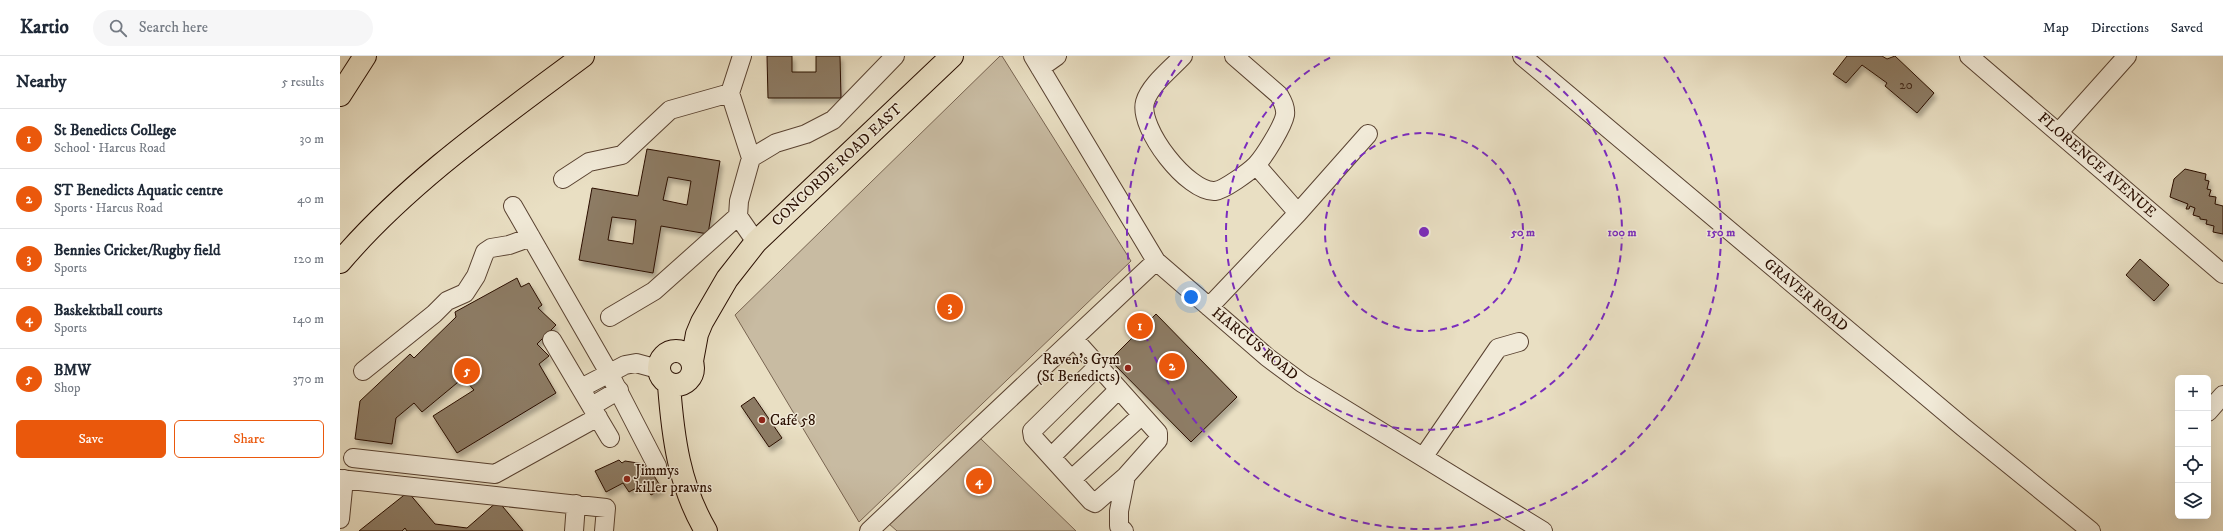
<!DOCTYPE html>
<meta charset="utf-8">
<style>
:root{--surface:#fff;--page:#f6f6f7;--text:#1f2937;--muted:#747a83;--line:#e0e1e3;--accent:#ea580c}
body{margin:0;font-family:"IM FELL DW Pica",serif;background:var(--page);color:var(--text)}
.controls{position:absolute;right:12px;bottom:12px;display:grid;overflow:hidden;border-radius:6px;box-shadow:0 4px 16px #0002}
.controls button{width:36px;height:36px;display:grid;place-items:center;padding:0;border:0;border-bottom:1px solid var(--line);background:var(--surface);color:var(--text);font:20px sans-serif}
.you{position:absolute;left:851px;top:241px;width:14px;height:14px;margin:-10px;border:3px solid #fff;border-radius:50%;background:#1a73e8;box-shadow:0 0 0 6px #1a73e833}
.badge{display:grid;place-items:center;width:26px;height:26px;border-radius:50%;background:var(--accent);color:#fff;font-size:13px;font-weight:700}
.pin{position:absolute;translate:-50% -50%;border:2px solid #fff;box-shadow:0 1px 4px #0006}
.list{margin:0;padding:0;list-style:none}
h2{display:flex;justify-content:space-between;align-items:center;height:52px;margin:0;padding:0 16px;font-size:17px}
h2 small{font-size:13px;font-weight:400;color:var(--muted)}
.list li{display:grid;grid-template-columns:26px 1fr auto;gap:12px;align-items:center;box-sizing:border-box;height:60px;padding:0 16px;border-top:1px solid var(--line)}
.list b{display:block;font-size:15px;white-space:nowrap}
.list p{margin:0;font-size:13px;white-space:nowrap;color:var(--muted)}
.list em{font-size:13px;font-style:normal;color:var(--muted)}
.actions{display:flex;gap:8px;padding:12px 16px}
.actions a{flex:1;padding:9px 0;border:1px solid var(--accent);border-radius:6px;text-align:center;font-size:14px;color:var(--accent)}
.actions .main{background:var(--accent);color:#fff}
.icon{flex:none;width:22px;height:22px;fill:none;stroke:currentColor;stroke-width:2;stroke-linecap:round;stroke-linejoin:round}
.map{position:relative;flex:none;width:1883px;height:475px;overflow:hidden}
header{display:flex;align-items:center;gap:24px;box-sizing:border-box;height:56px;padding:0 20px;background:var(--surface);border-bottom:1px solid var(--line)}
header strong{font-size:19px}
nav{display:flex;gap:22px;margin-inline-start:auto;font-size:14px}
.search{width:280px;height:36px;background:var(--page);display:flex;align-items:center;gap:10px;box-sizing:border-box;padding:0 14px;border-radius:22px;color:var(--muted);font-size:15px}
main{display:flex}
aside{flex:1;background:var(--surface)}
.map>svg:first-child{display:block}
</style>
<header>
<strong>Kartio</strong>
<div class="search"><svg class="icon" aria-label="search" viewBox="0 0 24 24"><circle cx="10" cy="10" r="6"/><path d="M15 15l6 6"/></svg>Search here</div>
<nav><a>Map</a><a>Directions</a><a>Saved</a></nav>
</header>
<main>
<aside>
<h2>Nearby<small>5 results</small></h2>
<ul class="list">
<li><span class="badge">1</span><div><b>St Benedicts College</b><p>School · Harcus Road</p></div><em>30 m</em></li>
<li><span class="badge">2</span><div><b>ST Benedicts Aquatic centre</b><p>Sports · Harcus Road</p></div><em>40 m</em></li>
<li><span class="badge">3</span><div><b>Bennies Cricket/Rugby field</b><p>Sports</p></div><em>120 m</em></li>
<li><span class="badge">4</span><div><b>Baskektball courts</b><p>Sports</p></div><em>140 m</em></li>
<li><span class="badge">5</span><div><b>BMW</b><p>Shop</p></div><em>370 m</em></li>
</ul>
<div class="actions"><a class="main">Save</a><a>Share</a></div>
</aside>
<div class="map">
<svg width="1883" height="475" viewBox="0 0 1883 475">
<defs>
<filter id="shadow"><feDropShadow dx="2.5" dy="4.5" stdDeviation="2" flood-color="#0004"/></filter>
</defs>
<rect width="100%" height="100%" fill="#e9dfc3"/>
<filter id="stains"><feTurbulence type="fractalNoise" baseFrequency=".005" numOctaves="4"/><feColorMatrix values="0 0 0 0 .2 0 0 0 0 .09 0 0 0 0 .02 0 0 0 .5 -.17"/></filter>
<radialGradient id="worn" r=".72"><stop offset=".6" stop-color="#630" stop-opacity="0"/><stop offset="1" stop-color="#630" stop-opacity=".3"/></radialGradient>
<!-- pitch -->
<path fill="#c8bba2" stroke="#786451" d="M660,0h2l129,205 -272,261 -124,-207z
M640,382l96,93h-179l-9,-8z"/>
<!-- building -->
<path fill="#8d7b65" stroke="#290e00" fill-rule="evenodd" filter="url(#shadow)" d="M427,0h25v16h24v-16h24l1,42h-73z
M1507,0h35l5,3 8,-3 39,37 -17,20 -32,-27 2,-3 -25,-18 -16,18 -13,-9z
M307,93l73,12 -12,73 -47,-8 -8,47 -74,-13 13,-72 46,8zM328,121l23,4 -4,24 -24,-5zM272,161l24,3 -3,24 -25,-4z
M1845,113l21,5 -1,6 4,1 -2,8 4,1 -2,6 7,1 -1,7 8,2v28l-10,-2 1,-6 -8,-2 1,-4 -7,-1v-2l-7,-2 2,-7 -5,-2 -1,3h-3l2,-5 -18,-7 4,-18z
M1800,203l29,26 -15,16 -28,-26z
M177,222l4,9 8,-4 13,22 -4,3 18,17 -19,19 12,12 -10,8 17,29 -99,60 -24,-37 41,-26 -11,-12 -41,34 -8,-9 -18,15 -4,26 -37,-5 5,-38 50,-47 4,4 42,-41 -1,-5z
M816,258l81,83 -46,45 -81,-82z
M414,341l28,41 -13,9 -28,-41z
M279,404l3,3 3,-2 19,3 6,12 3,-2 9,15 -11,6 -5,-8 1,-5 -18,10 -6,-9 -17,9 -11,-21z
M68,436l27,32 32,4 31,-27 25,30h-116l-2,-3 -3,3h-43z"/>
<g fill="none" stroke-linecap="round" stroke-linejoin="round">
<!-- minor casing -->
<g stroke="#594231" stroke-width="20">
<path id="minor" d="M402,0l-12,37 21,65
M693,0l123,205 111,96 35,26 241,148
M843,0c-12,13 -33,29 -38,46 -7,26 43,91 70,89 9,-1 34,-19 41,-26 8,-8 27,-39 29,-50 1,-7 -2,-13 -6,-20l-45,-39
M1182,0l441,371 128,104
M1629,0l254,218
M700,12l17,-12
M1719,76l68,-76
M223,123l26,-17 33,-7 48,-45 60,-17
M173,150l96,167 48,93
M958,157l70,-79
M416,186l-18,-26 1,-15 12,-43 25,-15 30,-9 27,-14 62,-64
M869,251l89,-94 -42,-48
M270,261l44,-26 84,-75
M734,283c28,31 56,63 84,94v7l-32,36 -31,27 -4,-2 -58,-64 -1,-6 66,-65
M212,284l58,98
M23,315l71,-57 13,-13 18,-8 11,-17 9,-24 6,-4 18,-3 22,-8
M241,332l44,-23 11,-2 22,6
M252,350l27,-16
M1868,356l15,-17
M1084,400l74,-108 21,-6
M711,401l68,-68
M13,402l142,16 103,-57
M0,423l266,29 -2,23
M732,423l70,-64
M0,463l4,-40
M234,475l2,-27
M529,475l287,-270
M784,475l-5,-5v-15l7,-35"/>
</g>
<!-- major casing -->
<g stroke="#290e00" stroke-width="24">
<path id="major" d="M319 312a17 17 0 1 1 34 0a17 17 0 1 1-34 0Z
M352,305l5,-27 5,-12 25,-43 29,-37 196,-186
M329,329c4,53 10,100 37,146"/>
</g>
<!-- highway casing -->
<g stroke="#290e00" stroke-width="24">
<path id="highway" d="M0,39l25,-39
M0,206c67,-79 160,-144 243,-206"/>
</g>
<!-- minor -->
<use href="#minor" stroke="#f1ead8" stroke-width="18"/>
<!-- major -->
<use href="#major" stroke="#e9dfc3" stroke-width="22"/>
<!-- highway -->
<use href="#highway" stroke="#e9dfc3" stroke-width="22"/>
</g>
<!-- distance rings -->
<g fill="none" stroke="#7b2cbf" stroke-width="2" stroke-dasharray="7 5">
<circle cx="1084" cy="176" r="99"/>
<path d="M1175 0A198 198 0 1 1 993 0"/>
<path d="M1324 1A297 297 0 1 1 844 1"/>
</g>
<!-- markers -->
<g fill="#8f2418" stroke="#f1ead8" stroke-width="1.5">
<circle cx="788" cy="312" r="4"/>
<circle cx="422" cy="364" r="4"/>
<circle cx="287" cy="423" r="4"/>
</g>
<g text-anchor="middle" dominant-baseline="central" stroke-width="3" stroke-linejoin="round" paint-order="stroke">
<!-- number labels -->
<g font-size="13" fill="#422919">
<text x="1566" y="29">20</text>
</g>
<!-- street labels -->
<g font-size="15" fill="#290e00" stroke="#f1ead8">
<text transform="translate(497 109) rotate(-43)">CONCORDE ROAD EAST</text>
<text transform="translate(1757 109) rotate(41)">FLORENCE AVENUE</text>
<text transform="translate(1466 239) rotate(40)">GRAVER ROAD</text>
<text transform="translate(915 288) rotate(39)">HARCUS ROAD</text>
</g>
<!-- poi labels -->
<g font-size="15" fill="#290e00" stroke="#f1ead8" text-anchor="start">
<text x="780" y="303" text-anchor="end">Raven's Gym<tspan x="780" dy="17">(St Benedicts)</tspan></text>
<text x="430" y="364">Café 58</text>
<text x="295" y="414">Jimmys<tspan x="295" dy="17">killer prawns</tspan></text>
</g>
</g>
<circle cx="1084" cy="176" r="6" fill="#7b2cbf" stroke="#f1ead8" stroke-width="2"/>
<g font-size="12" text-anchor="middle" font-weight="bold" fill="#7b2cbf" stroke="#f1ead8" stroke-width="3" stroke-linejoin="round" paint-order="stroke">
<text x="1183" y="180">50 m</text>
<text x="1282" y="180">100 m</text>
<text x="1381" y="180">150 m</text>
</g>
<rect width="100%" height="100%" filter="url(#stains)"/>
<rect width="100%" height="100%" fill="url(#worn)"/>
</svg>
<div class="controls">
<button>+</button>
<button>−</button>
<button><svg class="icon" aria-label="locate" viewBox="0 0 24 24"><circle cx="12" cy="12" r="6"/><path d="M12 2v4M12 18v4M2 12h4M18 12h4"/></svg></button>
<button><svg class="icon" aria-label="layers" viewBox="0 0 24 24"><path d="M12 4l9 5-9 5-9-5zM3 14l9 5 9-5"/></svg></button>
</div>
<div class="you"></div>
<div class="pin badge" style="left:800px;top:270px">1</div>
<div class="pin badge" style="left:832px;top:310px">2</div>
<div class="pin badge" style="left:610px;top:251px">3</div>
<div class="pin badge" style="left:639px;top:425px">4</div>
<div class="pin badge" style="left:127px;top:315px">5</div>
</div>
</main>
